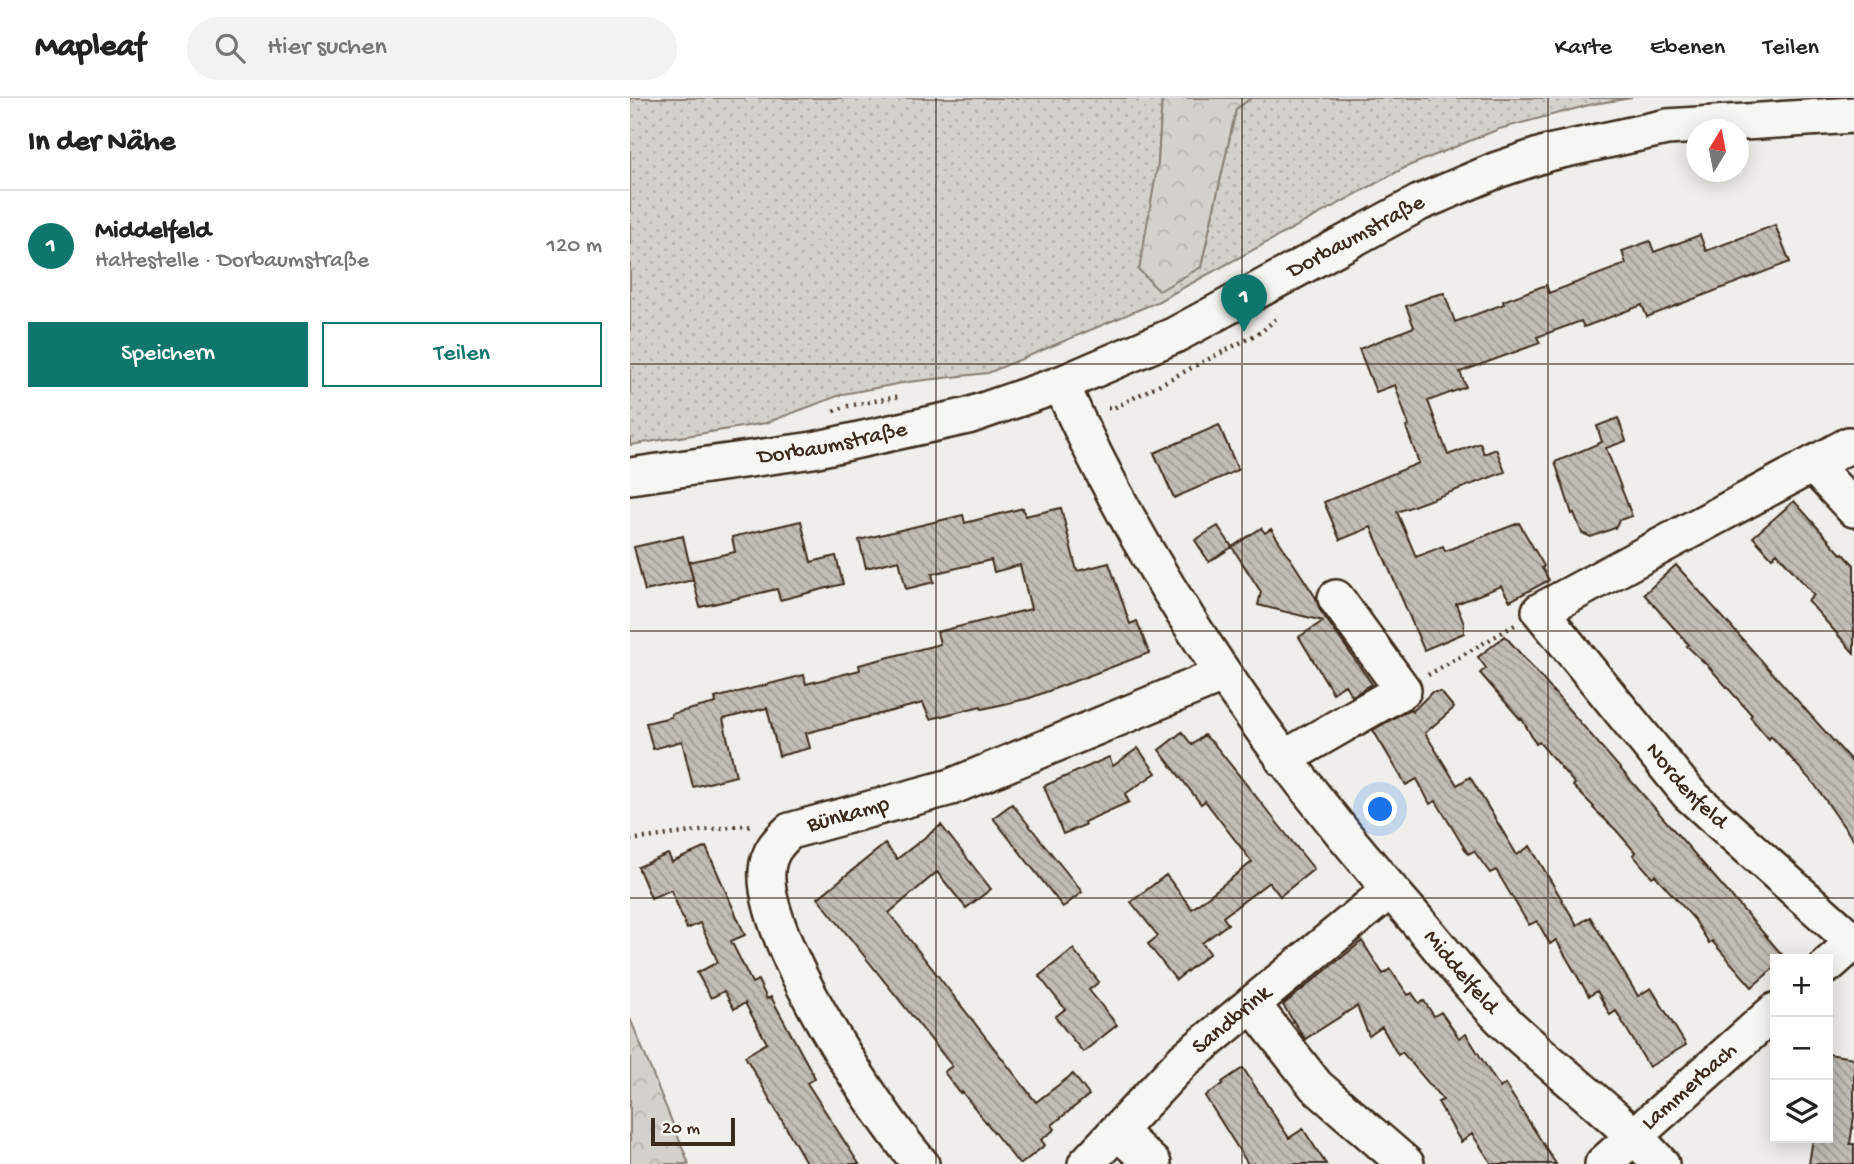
<!DOCTYPE html>
<html lang="de">
<meta charset="utf-8">
<style>
:root{--surface:#fff;--page:#f2f2f2;--text:#222;--muted:#767676;--line:#e0e0e0;--accent:#0f766e}
body{margin:0;font-family:"Gochi Hand",sans-serif;background:var(--page);color:var(--text)}
.controls{position:absolute;right:21px;bottom:21px;display:grid;overflow:hidden;border-radius:0px;box-shadow:0 4px 18px #0003}
.controls button{width:63px;height:63px;display:grid;place-items:center;padding:0;border:0;border-bottom:2px solid var(--line);background:var(--surface);color:var(--text);font:35px sans-serif}
.compass{position:absolute;left:1056px;top:21px;width:63px;height:63px;border-radius:50%;background:var(--surface);box-shadow:0 4px 18px #0003;rotate:10deg}
.scale{position:absolute;left:21px;bottom:18px;width:84px;box-sizing:border-box;padding-left:7px;border:4px solid #3b2a1e;border-top:0;font-size:19px;line-height:24px;white-space:nowrap;color:#3b2a1e;-webkit-text-stroke:5px #f6f6f2;paint-order:stroke}
.you{position:absolute;left:751px;top:712px;width:24px;height:24px;margin:-18px;border:5px solid #fff;border-radius:50%;background:#1a73e8;box-shadow:0 0 0 10px #1a73e833}
.badge{display:grid;place-items:center;width:46px;height:46px;border-radius:50%;background:var(--accent);color:#fff;font-size:23px;font-weight:700}
.pin{position:absolute;translate:-50% -58px;filter:drop-shadow(0 2px 4px #0008)}
.pin::after{content:'';position:absolute;top:37px;width:24px;height:21px;background:inherit;clip-path:polygon(0 0,100% 0,50% 100%)}
.list{margin:0;padding:0;list-style:none}
h2{display:flex;justify-content:space-between;align-items:center;height:91px;margin:0;padding:0 28px;font-size:30px}
h2 small{font-size:23px;font-weight:400;color:var(--muted)}
.list li{display:grid;grid-template-columns:46px 1fr auto;gap:21px;align-items:center;box-sizing:border-box;height:112px;padding:0 28px;border-top:2px solid var(--line)}
.list b{display:block;font-size:26px;white-space:nowrap}
.list p{margin:0;font-size:23px;white-space:nowrap;color:var(--muted)}
.list em{font-size:23px;font-style:normal;color:var(--muted)}
.actions{display:flex;gap:14px;padding:21px 28px}
.actions a{flex:1;padding:16px 0;border:2px solid var(--accent);border-radius:0px;text-align:center;font-size:24px;color:var(--accent)}
.actions .main{background:var(--accent);color:#fff}
.icon{flex:none;width:38px;height:38px;fill:none;stroke:currentColor;stroke-width:2;stroke-linecap:round;stroke-linejoin:round}
.map{position:relative;flex:none;width:1224px;height:1066px;overflow:hidden}
header{display:flex;align-items:center;gap:42px;box-sizing:border-box;height:98px;padding:0 35px;background:var(--surface);border-bottom:2px solid var(--line)}
header strong{font-size:33px}
nav{display:flex;gap:38px;margin-inline-start:auto;font-size:24px}
.search{width:490px;height:63px;background:var(--page);display:flex;align-items:center;gap:18px;box-sizing:border-box;padding:0 24px;border-radius:38px;color:var(--muted);font-size:26px}
main{display:flex}
aside{flex:1;background:var(--surface)}
.map>svg:first-child{display:block}
</style>
<header>
<strong>Mapleaf</strong>
<div class="search"><svg class="icon" aria-label="search" viewBox="0 0 24 24"><circle cx="10" cy="10" r="6"/><path d="M15 15l6 6"/></svg>Hier suchen</div>
<nav><a>Karte</a><a>Ebenen</a><a>Teilen</a></nav>
</header>
<main>
<aside>
<h2>In der Nähe<small></small></h2>
<ul class="list">
<li><span class="badge">1</span><div><b>Middelfeld</b><p>Haltestelle · Dorbaumstraße</p></div><em>120 m</em></li>
</ul>
<div class="actions"><a class="main">Speichern</a><a>Teilen</a></div>
</aside>
<div class="map">
<svg width="1224" height="1066" viewBox="0 0 1224 1066">
<defs>
<pattern id="grass-dots" width="8" height="8" patternUnits="userSpaceOnUse" patternTransform="scale(1.75)"><rect width="8" height="8" fill="#d4d1cc"/><path d="M2 2h.1M6 6h.1" fill="none" stroke="#b7b4af" stroke-width="1.8" stroke-linecap="round"/></pattern>
<pattern id="forest-crowns" width="20" height="18" patternUnits="userSpaceOnUse" patternTransform="scale(1.75)"><rect width="20" height="18" fill="#d4d1cc"/><path d="M2 6a3 3 0 1 1 6 0M12 15a3 3 0 1 1 6 0" fill="none" stroke="#b7b4af"/></pattern>
<pattern id="building-back-hatch" width="6" height="6" patternUnits="userSpaceOnUse" patternTransform="scale(1.75)"><rect width="6" height="6" fill="#c2bdb7"/><path d="M-1 5l2 2M0 0l6 6M5-1l2 2" fill="none" stroke="#9f9a94"/></pattern>
</defs>
<rect width="100%" height="100%" fill="#efeeea"/>
<filter id="ink" filterUnits="userSpaceOnUse"><feTurbulence type="fractalNoise" baseFrequency=".0143" numOctaves="2"/><feDisplacementMap in="SourceGraphic" scale="14" xChannelSelector="R" yChannelSelector="G"/><feConvolveMatrix kernelMatrix="1 2 1 2 8 2 1 2 1" color-interpolation-filters="sRGB"/></filter>
<g filter="url(#ink)">
<!-- grass -->
<path fill="url(#grass-dots)" stroke="#887e75" stroke-width="2" d="M0,0h532l-4,65 43,104 35,-158 15,-11h381l-39,6 -94,25 -93,38 -249,135 -169,71 -80,9 -65,12 -77,29 -136,22z"/>
<!-- forest -->
<path fill="url(#forest-crowns)" stroke="#887e75" stroke-width="2" d="M532,0h89l-15,11 -35,158 -42,24 -20,-21 19,-107z
M0,920l59,146h-59z"/>
<!-- building -->
<path fill="url(#building-back-hatch)" stroke="#3b2a1e" stroke-width="2" d="M1145,127l15,37 -143,55 -5,-12 -58,22 -3,-6 -44,16 3,6 -80,29 6,15 -38,14 20,54 32,-12 4,11 12,-5 9,23 -108,40 19,45 27,-11 2,5 74,-28 25,43 -2,2 7,12 -39,21 -9,-15 -45,18 8,20v9l-40,17 -53,-123 -31,13 -16,-38 95,-39 -13,-36 3,-1 -14,-41 -19,7 -17,-43 55,-22 -8,-21 26,-10 12,-3 11,29 49,-18 -1,-3 43,-16 3,8 77,-29 -4,-13 28,-10 4,11 46,-17 6,16z
M988,320l8,23 -20,7 26,68 -13,4 -4,8 -24,9 -9,-4 -8,-20 -2,1 -17,-52 47,-20 -5,-16z
M589,327l19,45 -64,28 -20,-45z
M1164,403l47,53 2,-1 11,12v88l-46,-52 6,-6 -37,-42 -5,5 -19,-21z
M393,410l2,8 36,-8 16,63 32,-8 21,61 7,-3 12,32 -119,45 -48,11 -1,-3 -51,13 -7,-16 -117,30 4,15 -31,8 -12,-48 -44,11 13,57 -43,11 -11,-46 -29,8 -7,-26 25,-6v-3l45,-11 -1,-5 89,-23 2,9 54,-14 -1,-5 81,-21 -3,-12 94,-23 -11,-44 -26,7 -3,-12 -59,14 2,8 -28,7 -7,-29 -33,8 -7,-28 104,-25 2,8z
M171,423l10,41 25,-6 7,28 -63,16 -3,-11 -77,18 -11,-45 46,-10 -3,-15z
M588,428l14,21 -23,15 -14,-22z
M631,430l4,5 6,-4 45,69 4,12 52,74 -20,12 -7,-11 -12,8 -34,-56 24,-16 -65,-16 3,-13 -29,-45z
M53,438l10,44 -48,11 -11,-44z
M1046,467l178,199v77l-39,-56 -44,-49 -2,3 -19,-22 2,-2 -43,-48 -22,-21 2,-1 -45,-51z
M875,538l280,322 -10,1v8l-23,20 -40,-46 -3,2 -15,-24 -39,-44 -3,2 -19,-22 2,-3 -19,-22 -23,-22 1,-1 -21,-21 2,-2 -36,-42 -3,2 -14,-25 -1,1 -41,-47 6,-5 -8,-11z
M802,594h9l13,16 -29,25 32,52 13,-8 47,78 13,-9 47,79 13,-8 48,79 13,-8 35,57 -37,22 -33,-56 -6,4 -13,-24 -8,5 -33,-56 -6,4 -13,-23 -8,4 -33,-55 -6,3 -16,-22 -6,3 -32,-53 -6,3 -13,-25 -11,6 -33,-55 37,-21 2,3z
M552,634l10,13 12,-10 10,9 100,125 -34,27 -11,-14 -46,35 5,7 -26,19 8,10 -34,27 -28,-36 10,-8 -27,-34 35,-27 26,34 60,-47 -47,-61 -4,3 -42,-54z
M508,650l18,25 -31,21 4,8 -45,20 1,3 -22,9 -19,-48 65,-29 4,9z
M382,706l70,88 -19,15 -70,-89z
M311,727l50,64 -25,19 -29,-36 -48,41 147,189 37,-28 16,21 -37,30 3,4 -14,11 4,5 -24,19h-2l-57,-72 -2,1 -16,-21 8,-6 -134,-168 67,-54 12,15z
M76,749l39,88 -14,6 21,42 6,-3 9,19 4,-2 44,81 -8,5 52,81h-52l-62,-108 22,-13 -22,-40 -11,6 -10,-18 -13,7 -14,-25 21,-11 -18,-39 -13,6 -16,-39 -20,8 -13,-31 30,-13 4,8z
M732,843l21,33 7,-5 18,26 4,-2 7,10 5,-2 10,15 7,-4 18,26 7,-4 34,54 5,-4 51,80h-64l-20,-30 -11,8 -23,-40 5,-2 -41,-48 -4,3 -16,-28 -13,9 -12,-30 -52,33 -22,-34z
M443,851l26,33 -10,8 28,35 -34,27 -28,-35 10,-8 -26,-33z
M1198,956l26,4v58l-4,28h4v20h-45l4,-26h15z
M613,970l46,70 14,-9 23,35h-78l-43,-68 18,-12 -1,-2z"/>
<g fill="none" stroke-linecap="round" stroke-linejoin="round">
<!-- minor casing -->
<g stroke="#3b2a1e" stroke-width="40">
<g id="minor">
<path id="s1" d="M431,286c87,197 211,372 353,533 31,36 60,75 94,108 50,47 106,88 153,139"/>
<path id="s2" d="M1219,347l-309,166 149,183 165,148"/>
<path d="M1183,367l41,44"/>
<path id="s3" d="M0,378l183,-26 155,-34 93,-32 114,-49 244,-132 78,-33 51,-17 119,-26 187,-12"/>
<path d="M653,661l120,-69 -67,-92"/>
<path d="M1198,867l26,-23"/>
<path d="M622,906l64,82 90,78"/>
<path d="M487,1033l36,33"/>
<path id="s4" d="M291,1066c-46,-52 -159,-225 -154,-293 1,-18 10,-28 23,-40l161,-44 271,-112"/>
<path id="s5" d="M456,1066l98,-104 206,-170"/>
<path id="s6" d="M973,1066l172,-153"/>
</g>
</g>
<!-- path -->
<path stroke="#3b2a1e" stroke-width="4.5" stroke-dasharray="2 5" stroke-linecap="butt" d="M478,310h6l147,-76 17,-15
M204,313l14,-5 53,-10
M798,577l87,-50
M0,742l115,-15 9,1"/>
<!-- minor -->
<use href="#minor" stroke="#f6f6f2" stroke-width="35"/>
</g>
</g>
<!-- grid -->
<path fill="none" stroke="#3b2a1e" stroke-width="2" stroke-opacity="0.55" d="M306,0v1066M612,0v1066M918,0v1066M0,266h1224M0,533h1224M0,800h1224"/>
<g text-anchor="middle" dominant-baseline="central" stroke-width="6" stroke-linejoin="round" paint-order="stroke">
<!-- street labels -->
<g font-size="23" fill="#3b2a1e" stroke="#f6f6f2">
<text stroke="none"><textPath href="#s3" startOffset="772">Dorbaumstraße</textPath></text>
<text stroke="none"><textPath href="#s3" startOffset="205">Dorbaumstraße</textPath></text>
<text stroke="none"><textPath href="#s2" startOffset="579">Nordenfeld</textPath></text>
<text stroke="none"><textPath href="#s4" startOffset="443">Bünkamp</textPath></text>
<text stroke="none"><textPath href="#s1" startOffset="714">Middelfeld</textPath></text>
<text stroke="none"><textPath href="#s5" startOffset="205">Sandbrink</textPath></text>
<text stroke="none"><textPath href="#s6" startOffset="116">Lammerbach</textPath></text>
</g>
</g>
</svg>
<div class="controls">
<button>+</button>
<button>−</button>
<button><svg class="icon" aria-label="layers" viewBox="0 0 24 24"><path d="M12 4l9 5-9 5-9-5zM3 14l9 5 9-5"/></svg></button>
</div>
<svg class="compass" viewBox="-18 -18 36 36"><path d="M0-13l5 13h-10z" fill="#e53935"/><path d="M0 13l5-13h-10z" fill="#767676"/></svg>
<div class="scale">20 m</div>
<div class="you"></div>
<div class="pin badge" style="left:614px;top:234px">1</div>
</div>
</main>
